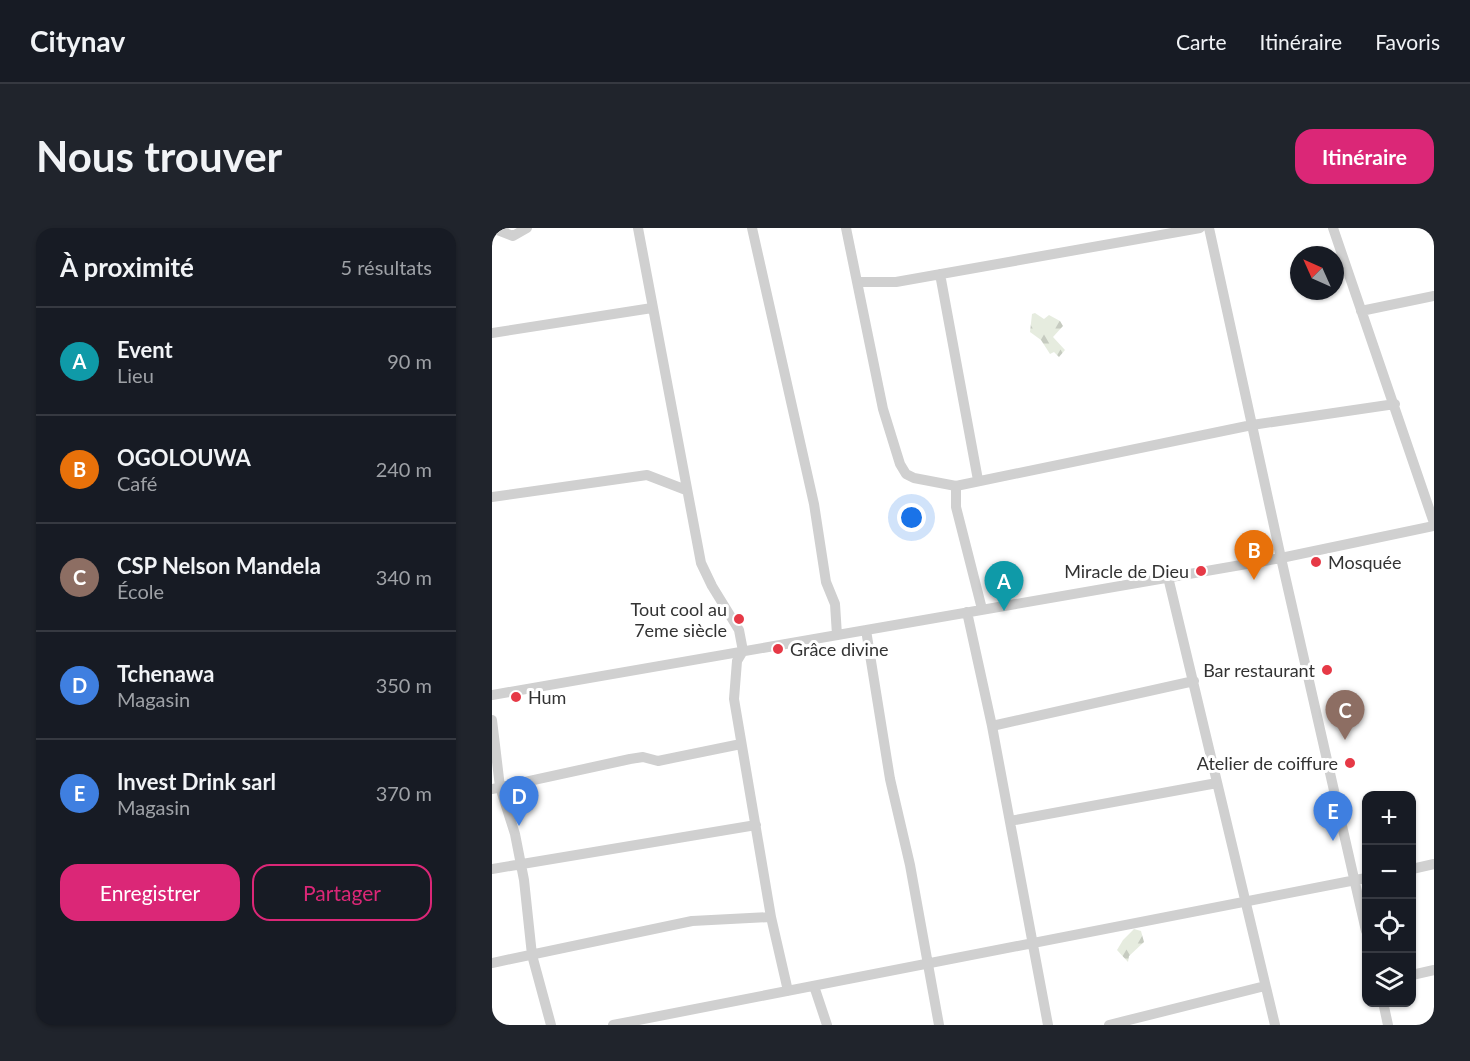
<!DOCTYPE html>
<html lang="fr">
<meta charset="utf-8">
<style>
:root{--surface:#171b24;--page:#20242c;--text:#f1f3f6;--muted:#9ea1a6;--line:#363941;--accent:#db2777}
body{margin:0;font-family:Lato,sans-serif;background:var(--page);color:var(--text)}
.controls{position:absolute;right:18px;bottom:18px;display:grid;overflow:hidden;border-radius:12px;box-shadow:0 2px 4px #0004}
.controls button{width:54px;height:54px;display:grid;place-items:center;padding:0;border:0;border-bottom:2px solid var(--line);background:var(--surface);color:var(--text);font:30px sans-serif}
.compass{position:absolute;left:798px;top:18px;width:54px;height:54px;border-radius:50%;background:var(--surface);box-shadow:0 2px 4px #0004;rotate:315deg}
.you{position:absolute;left:420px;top:290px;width:21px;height:21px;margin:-15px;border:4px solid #fff;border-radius:50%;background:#1a73e8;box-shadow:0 0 0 9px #1a73e833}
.badge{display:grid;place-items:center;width:39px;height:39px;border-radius:50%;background:var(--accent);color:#fff;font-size:20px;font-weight:700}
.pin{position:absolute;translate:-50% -50px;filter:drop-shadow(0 2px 3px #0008)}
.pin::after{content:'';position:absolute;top:32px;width:21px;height:18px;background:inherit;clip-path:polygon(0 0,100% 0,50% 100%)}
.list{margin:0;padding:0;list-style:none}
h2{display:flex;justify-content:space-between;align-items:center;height:78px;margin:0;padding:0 24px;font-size:26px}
h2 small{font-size:20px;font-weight:400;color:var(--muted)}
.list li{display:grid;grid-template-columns:39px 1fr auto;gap:18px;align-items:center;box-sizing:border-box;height:108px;padding:0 24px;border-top:2px solid var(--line)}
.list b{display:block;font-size:22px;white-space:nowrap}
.list p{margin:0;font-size:20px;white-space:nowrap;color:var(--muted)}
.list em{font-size:20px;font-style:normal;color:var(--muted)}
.actions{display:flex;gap:12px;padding:18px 24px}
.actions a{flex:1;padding:14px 0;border:2px solid var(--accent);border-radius:18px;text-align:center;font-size:21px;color:var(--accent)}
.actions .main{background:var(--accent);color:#fff}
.icon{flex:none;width:33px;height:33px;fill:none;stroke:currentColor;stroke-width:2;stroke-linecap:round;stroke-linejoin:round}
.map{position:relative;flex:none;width:942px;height:797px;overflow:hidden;border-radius:18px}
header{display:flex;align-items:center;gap:36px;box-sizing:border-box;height:84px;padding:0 30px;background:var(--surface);border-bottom:2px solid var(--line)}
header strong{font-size:28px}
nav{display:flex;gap:33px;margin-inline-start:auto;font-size:21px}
.intro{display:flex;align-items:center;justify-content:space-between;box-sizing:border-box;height:144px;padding:0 36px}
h1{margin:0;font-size:42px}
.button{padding:15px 27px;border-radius:18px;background:var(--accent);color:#fff;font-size:21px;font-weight:700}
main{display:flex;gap:36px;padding:0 36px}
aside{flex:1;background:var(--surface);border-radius:18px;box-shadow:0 2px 4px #0004}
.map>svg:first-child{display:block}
</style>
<header>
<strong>Citynav</strong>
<nav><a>Carte</a><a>Itinéraire</a><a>Favoris</a></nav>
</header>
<div class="intro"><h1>Nous trouver</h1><a class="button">Itinéraire</a></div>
<main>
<aside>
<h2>À proximité<small>5 résultats</small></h2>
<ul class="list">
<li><span class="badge" style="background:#0f9aa8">A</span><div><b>Event</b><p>Lieu</p></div><em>90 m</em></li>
<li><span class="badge" style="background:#e8710a">B</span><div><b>OGOLOUWA</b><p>Café</p></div><em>240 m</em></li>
<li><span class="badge" style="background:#8d6e63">C</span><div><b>CSP Nelson Mandela</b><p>École</p></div><em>340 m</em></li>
<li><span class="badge" style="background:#3f7fe0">D</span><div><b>Tchenawa</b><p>Magasin</p></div><em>350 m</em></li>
<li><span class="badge" style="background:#3f7fe0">E</span><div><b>Invest Drink sarl</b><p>Magasin</p></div><em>370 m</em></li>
</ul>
<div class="actions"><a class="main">Enregistrer</a><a>Partager</a></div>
</aside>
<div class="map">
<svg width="942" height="797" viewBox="0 0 942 797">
<defs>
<pattern id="forest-firs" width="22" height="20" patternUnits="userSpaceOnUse" patternTransform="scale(1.5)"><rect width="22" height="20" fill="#e6ecdf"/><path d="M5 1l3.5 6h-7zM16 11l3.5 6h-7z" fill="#c6cbc0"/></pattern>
</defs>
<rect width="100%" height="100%" fill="#fff"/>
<!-- forest -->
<path fill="url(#forest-firs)" d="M543,85l9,6 5,-4 11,6 3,5 -10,11 12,13 -6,7 -5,-5 -4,2 -9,-14 -11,-8 2,-18z
M642,701l7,2 3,11 -15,14 -1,6 -11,-12 6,-10z"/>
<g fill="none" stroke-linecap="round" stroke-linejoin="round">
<!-- minor -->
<path stroke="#d0d0d0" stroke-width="10" d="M0,0l21,8 14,-8
M146,0l63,335 11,23 27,44 4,21 -6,10 -3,38 37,218 17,74
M260,0l62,276 12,78 9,22 2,31
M354,0l37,181 17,55 6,10 8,4 42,8 296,-61 143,-21
M717,0l72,330 85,373
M841,0l101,295
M448,46l38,206
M367,54h37l304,-54
M869,83l73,-15
M0,105l160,-25
M464,258v21l26,102
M0,269l155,-22 39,15
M676,349l107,448
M475,384l25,114 56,299
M374,402l24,149 20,86 29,160
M0,467l789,-137 153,-32
M0,492l8,67 15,47 9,46 8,75 19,70
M500,498l202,-45
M0,561l138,-30 13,-2 15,4 83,-17
M518,593l207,-38
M0,641l264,-44
M920,641l22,-5
M0,735l200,-42 79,-4
M920,747l22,-5
M322,758l13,39
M891,774l5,23
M121,797l753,-147
M617,797l156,-39"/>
</g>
<!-- markers -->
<g fill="#e63946" stroke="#fff" stroke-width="2">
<circle cx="824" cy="334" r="6"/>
<circle cx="709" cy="343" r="6"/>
<circle cx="247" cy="391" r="6"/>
<circle cx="286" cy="421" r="6"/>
<circle cx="835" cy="442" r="6"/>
<circle cx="24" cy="469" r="6"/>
<circle cx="858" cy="535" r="6"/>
</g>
<g text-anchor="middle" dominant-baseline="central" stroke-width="6" stroke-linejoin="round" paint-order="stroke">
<!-- poi labels -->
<g font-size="18" fill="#333" stroke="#fff" text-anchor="end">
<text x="836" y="334" text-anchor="start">Mosquée</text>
<text x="697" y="343">Miracle de Dieu</text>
<text x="235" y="381">Tout cool au<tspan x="235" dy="21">7eme siècle</tspan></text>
<text x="298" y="421" text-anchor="start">Grâce divine</text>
<text x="823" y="442">Bar restaurant</text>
<text x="36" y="469" text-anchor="start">Hum</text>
<text x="846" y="535">Atelier de coiffure</text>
</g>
</g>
</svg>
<div class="controls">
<button>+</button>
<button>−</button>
<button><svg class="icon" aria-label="locate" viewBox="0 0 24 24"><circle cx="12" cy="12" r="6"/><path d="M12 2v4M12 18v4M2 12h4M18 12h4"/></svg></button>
<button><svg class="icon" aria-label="layers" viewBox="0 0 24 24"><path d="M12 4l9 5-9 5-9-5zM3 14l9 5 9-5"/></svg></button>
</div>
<svg class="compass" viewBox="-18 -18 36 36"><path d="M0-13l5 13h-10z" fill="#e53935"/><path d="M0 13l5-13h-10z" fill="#9ea1a6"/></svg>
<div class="you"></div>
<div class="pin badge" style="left:512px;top:383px;background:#0f9aa8">A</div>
<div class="pin badge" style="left:762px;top:352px;background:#e8710a">B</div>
<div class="pin badge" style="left:853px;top:512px;background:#8d6e63">C</div>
<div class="pin badge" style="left:27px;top:598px;background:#3f7fe0">D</div>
<div class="pin badge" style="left:841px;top:613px;background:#3f7fe0">E</div>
</div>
</main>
